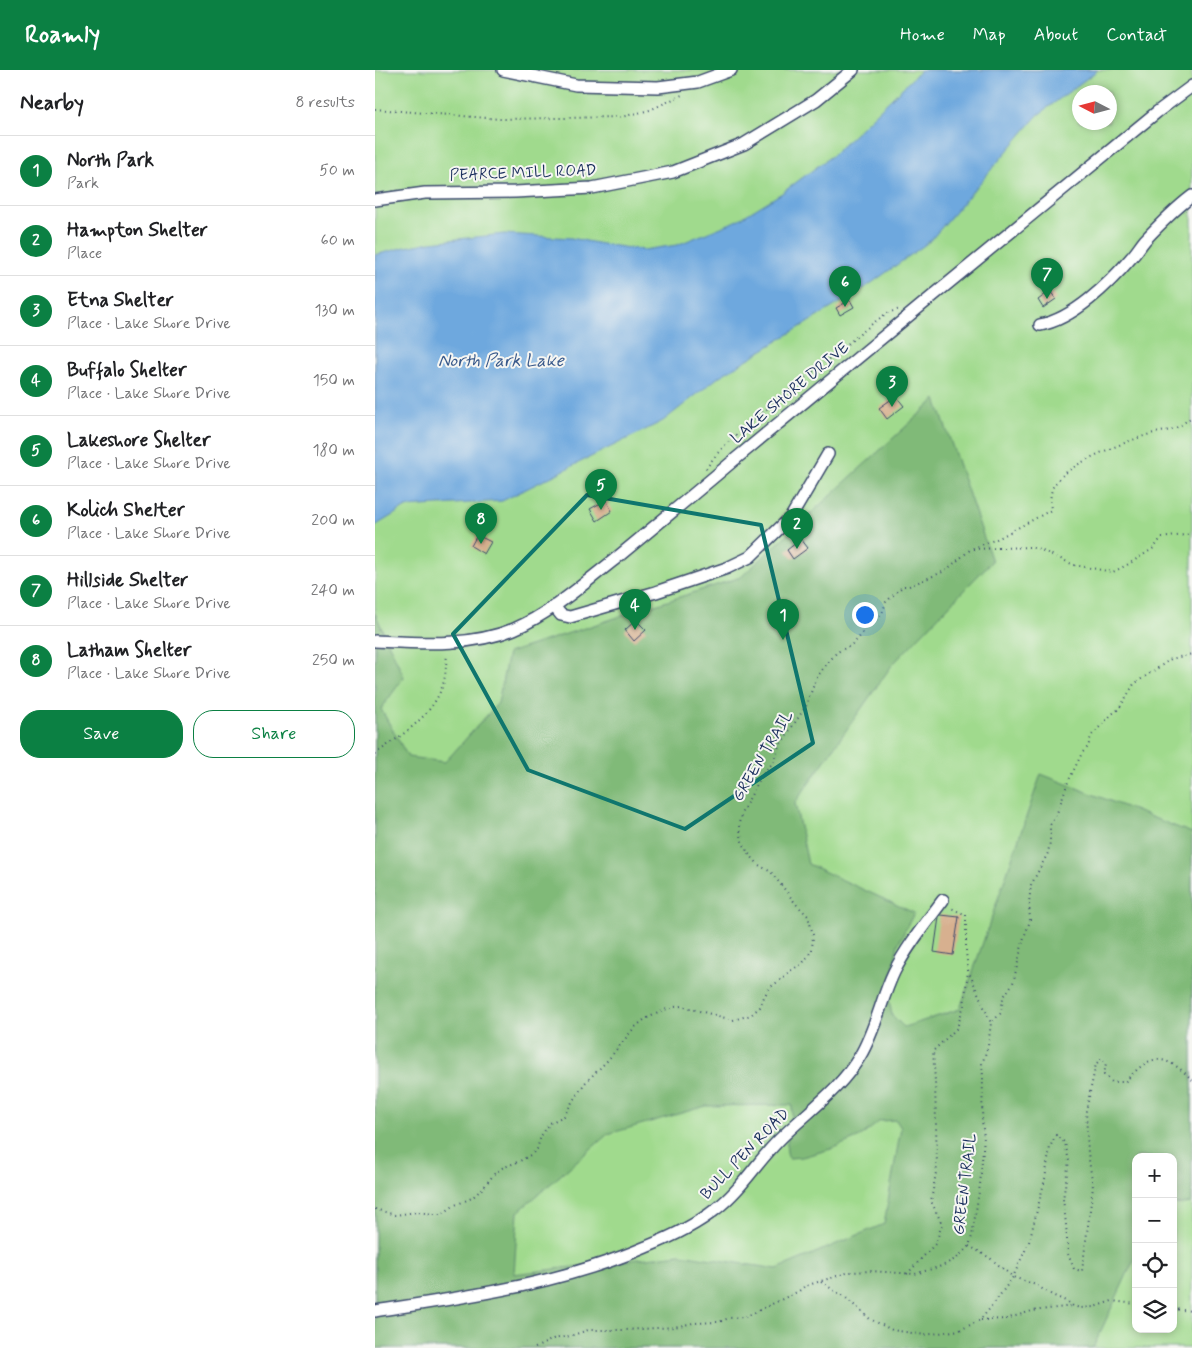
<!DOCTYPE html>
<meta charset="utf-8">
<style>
:root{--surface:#fff;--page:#f6f6f6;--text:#202124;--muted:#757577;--line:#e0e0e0;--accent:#0b8043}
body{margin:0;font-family:Mynerve,sans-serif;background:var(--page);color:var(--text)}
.controls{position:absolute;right:15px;bottom:15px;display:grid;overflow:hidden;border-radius:10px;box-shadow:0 2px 8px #0003}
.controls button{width:45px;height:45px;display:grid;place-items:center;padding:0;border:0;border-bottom:1px solid var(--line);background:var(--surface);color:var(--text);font:25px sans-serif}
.compass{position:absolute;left:697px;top:15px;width:45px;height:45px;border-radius:50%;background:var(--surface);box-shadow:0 2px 8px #0003;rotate:276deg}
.you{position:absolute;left:489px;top:544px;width:18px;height:18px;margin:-12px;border:4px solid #fff;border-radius:50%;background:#1a73e8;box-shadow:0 0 0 8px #1a73e833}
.badge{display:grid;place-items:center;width:32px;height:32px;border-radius:50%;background:var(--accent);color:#fff;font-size:16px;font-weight:700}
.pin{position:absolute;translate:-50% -41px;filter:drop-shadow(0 1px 2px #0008)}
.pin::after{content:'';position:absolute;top:26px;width:18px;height:15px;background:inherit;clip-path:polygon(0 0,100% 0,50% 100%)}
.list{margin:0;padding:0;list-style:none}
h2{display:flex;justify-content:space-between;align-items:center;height:65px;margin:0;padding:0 20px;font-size:21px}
h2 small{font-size:16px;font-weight:400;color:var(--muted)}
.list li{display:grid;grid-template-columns:32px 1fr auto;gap:15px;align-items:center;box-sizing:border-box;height:70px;padding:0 20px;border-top:1px solid var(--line)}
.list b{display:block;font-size:19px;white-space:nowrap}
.list p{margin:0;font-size:16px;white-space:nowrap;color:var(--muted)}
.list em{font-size:16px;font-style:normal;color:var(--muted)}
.actions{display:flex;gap:10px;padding:15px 20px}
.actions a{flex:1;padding:11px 0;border:1px solid var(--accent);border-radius:20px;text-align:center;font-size:18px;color:var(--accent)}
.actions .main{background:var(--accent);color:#fff}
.icon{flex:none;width:28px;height:28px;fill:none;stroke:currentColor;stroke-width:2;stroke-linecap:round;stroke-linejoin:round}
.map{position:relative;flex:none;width:817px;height:1278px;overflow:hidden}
header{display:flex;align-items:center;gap:30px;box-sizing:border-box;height:70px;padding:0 25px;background:var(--accent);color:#fff}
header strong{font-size:24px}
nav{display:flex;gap:28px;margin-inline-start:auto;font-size:18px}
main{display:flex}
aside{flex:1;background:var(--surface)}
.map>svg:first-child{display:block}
</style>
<header>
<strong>Roamly</strong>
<nav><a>Home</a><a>Map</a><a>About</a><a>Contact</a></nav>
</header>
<main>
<aside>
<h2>Nearby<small>8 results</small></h2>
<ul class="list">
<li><span class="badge">1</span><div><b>North Park</b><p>Park</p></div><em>50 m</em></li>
<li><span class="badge">2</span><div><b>Hampton Shelter</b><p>Place</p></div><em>60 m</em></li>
<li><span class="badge">3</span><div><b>Etna Shelter</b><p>Place · Lake Shore Drive</p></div><em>130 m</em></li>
<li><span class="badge">4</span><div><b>Buffalo Shelter</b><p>Place · Lake Shore Drive</p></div><em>150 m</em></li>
<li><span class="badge">5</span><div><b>Lakeshore Shelter</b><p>Place · Lake Shore Drive</p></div><em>180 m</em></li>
<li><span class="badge">6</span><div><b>Kolich Shelter</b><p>Place · Lake Shore Drive</p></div><em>200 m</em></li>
<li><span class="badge">7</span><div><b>Hillside Shelter</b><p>Place · Lake Shore Drive</p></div><em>240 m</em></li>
<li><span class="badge">8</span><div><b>Latham Shelter</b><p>Place · Lake Shore Drive</p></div><em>250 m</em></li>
</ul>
<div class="actions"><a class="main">Save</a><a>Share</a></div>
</aside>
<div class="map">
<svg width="817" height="1278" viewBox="0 0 817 1278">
<rect width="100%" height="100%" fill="#f6f6f2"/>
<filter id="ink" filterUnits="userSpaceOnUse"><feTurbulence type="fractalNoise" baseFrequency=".02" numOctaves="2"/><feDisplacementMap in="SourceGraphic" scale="10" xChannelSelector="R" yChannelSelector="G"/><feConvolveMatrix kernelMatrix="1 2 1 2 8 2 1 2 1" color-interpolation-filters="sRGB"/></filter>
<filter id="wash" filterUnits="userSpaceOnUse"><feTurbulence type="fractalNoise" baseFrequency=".0096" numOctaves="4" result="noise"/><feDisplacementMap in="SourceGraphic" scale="20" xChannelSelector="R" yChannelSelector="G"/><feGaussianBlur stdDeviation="1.12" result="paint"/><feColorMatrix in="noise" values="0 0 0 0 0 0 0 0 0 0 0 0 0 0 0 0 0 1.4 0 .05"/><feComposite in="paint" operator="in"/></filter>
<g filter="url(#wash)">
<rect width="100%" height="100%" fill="#edddbc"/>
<!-- green -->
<path fill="#a0da8d" stroke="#5e8476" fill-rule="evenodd" d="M0,0h817v1278h-817zM704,22h30v30h-30zM761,1087h37v172h-37z"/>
<!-- forest -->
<path fill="#80ba78" stroke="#4e746b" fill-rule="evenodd" d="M561,329l56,162 -100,104 -97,138 13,61 106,49 -16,31 -10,51 4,20 12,12 56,-18 81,-235 151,59v370l-19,2v-48h-37v98l-43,93h-718v-735l29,64 -23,32 27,48 37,5 53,-59 10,-50 233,-76zM417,1035c0,8 0,17 -2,25 -2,10 -6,18 -1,28l13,-1 29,-8 29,-12 20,-16 16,-1 5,8 -17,96 -107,45 -97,-15 -166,20 4,-62 90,-78 98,-28z"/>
<!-- water -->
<path fill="#6ea8de" stroke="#446c9e" d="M546,0h177l-60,45 -108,126 -64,46 -146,89 -57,45 -161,80 -96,6 -31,19v-271l26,-7 30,-6 73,-8 67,4 31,6 42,6 33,-5 59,-24 46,-28 52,-39z"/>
<g id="blocks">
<!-- building -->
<path fill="#d7b08f" d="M675,221l6,8 -13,9 -5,-8z
M475,230l4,7 -14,8 -4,-7z
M521,326l8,10 -17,13 -8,-11z
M231,430l6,11 -15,10 -7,-12z
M102,465l14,7 -7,12 -13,-8z
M426,469l7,9 -15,11 -6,-9z
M261,550l10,10 -12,11 -9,-11z
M566,845l18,2 -6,38 -19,-3 5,-35z"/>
</g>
</g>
<g filter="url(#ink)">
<use href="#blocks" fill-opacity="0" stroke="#3a496c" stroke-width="1"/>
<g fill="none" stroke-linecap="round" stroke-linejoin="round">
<!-- minor casing -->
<g stroke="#3a496c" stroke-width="14">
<path id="minor" d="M128,0l73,15 82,2 40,-5 33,-12
M0,130l50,-7 90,-1 77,-4 81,-16 71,-28 72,-44 37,-30
M665,255c33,-6 69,-41 91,-67 5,-5 9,-12 14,-18 15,-16 30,-31 47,-44
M179,536l7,9 9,2 86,-25 71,-24 23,-11 41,-40 37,-63
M0,571c46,2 95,6 139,-12 37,-16 68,-44 100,-69 40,-33 80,-66 119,-99 141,-117 282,-233 424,-349l35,-26
M0,1241c92,-14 185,-27 271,-64 25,-10 49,-21 70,-38 25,-19 41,-47 63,-69 28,-28 61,-50 81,-84 16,-27 21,-57 34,-84 13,-26 32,-49 49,-72"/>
</g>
<!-- path -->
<path stroke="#3a496c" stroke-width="2" stroke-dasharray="1 4" stroke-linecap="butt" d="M0,39l125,10 121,-2 29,-7 32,-15
M331,399c15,-24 39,-42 61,-60 34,-29 70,-56 105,-85l15,-11 13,-4
M598,479l57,-2 13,4 31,14 39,7 14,-7 27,-17 7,-10 31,-4
M0,684c27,-19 60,-39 69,-73 2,-9 2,-18 3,-27
M593,900l23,53
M0,1139l20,6 22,-3 16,2h9l13,-9 17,-7 12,-11 10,-13 8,-6 18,-7 12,-7 5,-5 4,-13 9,-13 14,-7 10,-17 11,-16 23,-23 26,-32 11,-9 24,-11 12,-2 52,14 18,-5 9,-8 4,-10 5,-9 10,-7 11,-10 13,-8 9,-13 1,-15 -5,-19 -12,-12 -25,-32 -12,-7 -11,-12 -6,-12 -3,-18 3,-11 21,-39 10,-10 5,-15 28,-42 10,-27 6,-9 15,-18 13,-6 8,-7 9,-12 15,-13 4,-12 17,-16h6l36,-15 26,-22 28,-11 52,-28c-1,-8 -1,-16 2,-23 11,-23 72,-45 97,-53 7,-2 15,-2 23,-5 6,-2 13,-8 19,-12
M594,1176l21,12 23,19 23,8 16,10 16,7 5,4 7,2 14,-1 18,-6 24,3
M532,1204l29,-31 6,-19 -11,-23 6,-34 -2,-86 -2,-30 24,-23 7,-23 4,-35 -2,-18v-37l-15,-7
M446,1212l25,16 24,21 22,11 33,5 35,-5 20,-10 12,-14 21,-29 16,-35 16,-63 5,-32 6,-12 9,8 4,18 -6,38 3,25 2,30 6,15 8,2 11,-84 -5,-34 -2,-42 10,-47 6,-6 4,5 -2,12 8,7h13c6,-7 13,-14 21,-19 16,-10 35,5 46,17
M798,1239l19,2
M606,1250l25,-1 26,-8 41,-5
M160,1278l18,-9 17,-3 18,-6h37l49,-3 19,-4 26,-1 10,-4 16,-1 54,-26 6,-5 45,-14 20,-1 45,3 27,-8 15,-8 12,-12 3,-10 8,-51 4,-48 -2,-16 1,-44 -1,-13 6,-18 3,-23 10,-10 2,-15 10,-15 11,-46 6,-16 -1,-18 2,-18 17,-32 2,-11v-17l7,-12 11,-31 14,-29 6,-6 3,-11 21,-22 7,-5 15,-25 37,-25 21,-5"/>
<!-- minor -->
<use href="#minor" stroke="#fff" stroke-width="11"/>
</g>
</g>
<!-- marked area -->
<path fill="none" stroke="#0f766e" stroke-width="4" stroke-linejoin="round" d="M212,425l174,30 52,218 -128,86 -157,-59 -75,-136z"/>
<g text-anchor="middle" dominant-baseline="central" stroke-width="4" stroke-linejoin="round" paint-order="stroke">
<!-- street labels -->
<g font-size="16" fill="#1b2f5e" stroke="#f6f6f2">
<text transform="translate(148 103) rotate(-2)">PEARCE MILL ROAD</text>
<text transform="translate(415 323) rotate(-40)">LAKE SHORE DRIVE</text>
<text transform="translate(388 686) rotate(-59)">GREEN TRAIL</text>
<text transform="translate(370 1084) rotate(-46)">BULL PEN ROAD</text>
<text transform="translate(590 1114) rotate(-83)">GREEN TRAIL</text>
</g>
<!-- water labels -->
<g font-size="18" font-style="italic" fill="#38598b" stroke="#f6f6f2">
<text x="126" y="291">North Park Lake</text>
</g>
</g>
</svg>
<div class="controls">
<button>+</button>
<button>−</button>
<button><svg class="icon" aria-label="locate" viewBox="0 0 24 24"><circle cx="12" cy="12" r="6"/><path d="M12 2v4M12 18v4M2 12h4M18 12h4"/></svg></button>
<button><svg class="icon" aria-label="layers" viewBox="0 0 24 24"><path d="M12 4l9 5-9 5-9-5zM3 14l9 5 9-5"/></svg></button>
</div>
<svg class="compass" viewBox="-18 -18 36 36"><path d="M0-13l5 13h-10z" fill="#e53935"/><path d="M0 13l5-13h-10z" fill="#757577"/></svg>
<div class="you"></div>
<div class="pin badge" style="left:408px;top:570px">1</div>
<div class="pin badge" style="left:422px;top:479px">2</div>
<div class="pin badge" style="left:517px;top:337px">3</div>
<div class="pin badge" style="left:260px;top:560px">4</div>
<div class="pin badge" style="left:226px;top:440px">5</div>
<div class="pin badge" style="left:470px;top:237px">6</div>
<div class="pin badge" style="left:672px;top:229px">7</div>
<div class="pin badge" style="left:106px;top:474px">8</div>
</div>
</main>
